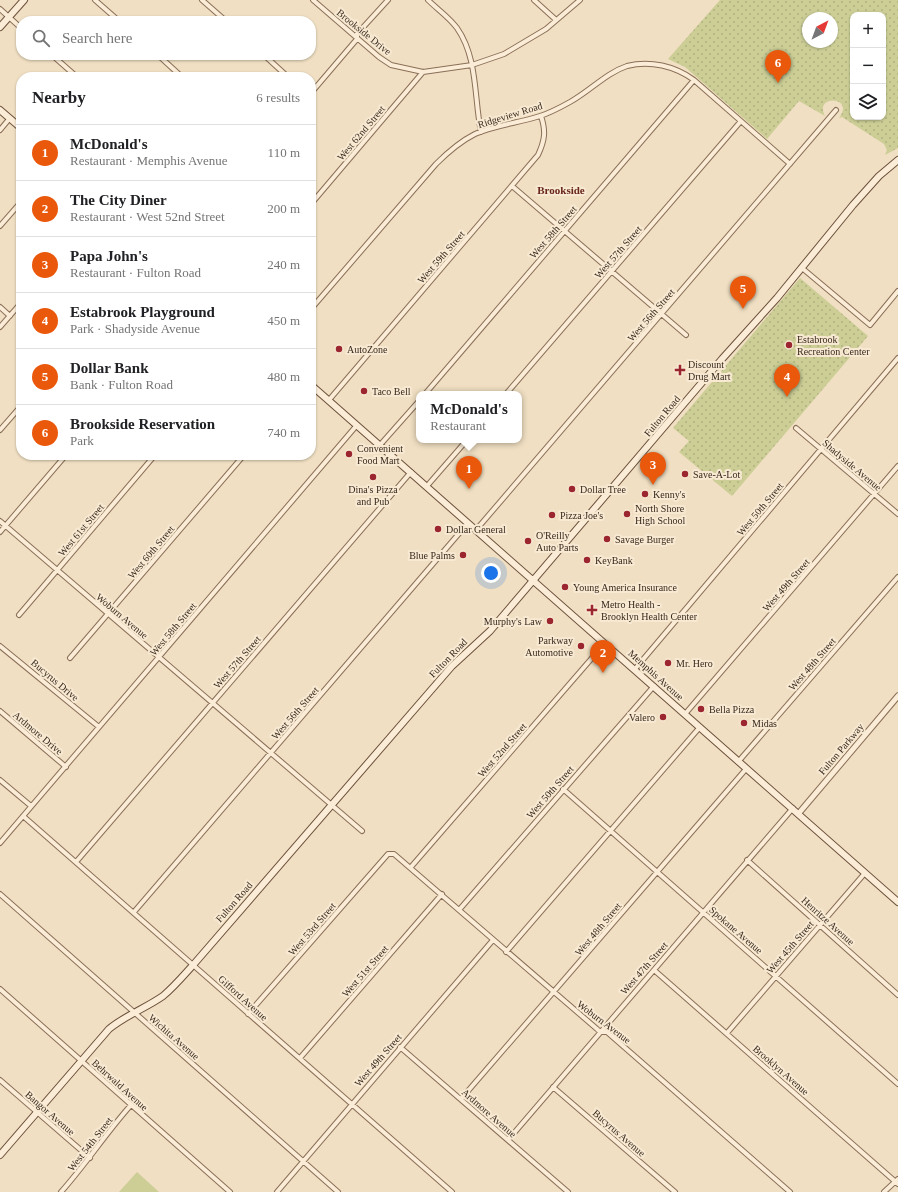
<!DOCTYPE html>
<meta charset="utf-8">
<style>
:root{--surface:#fff;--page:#f2f2f2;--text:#202124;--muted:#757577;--line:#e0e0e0;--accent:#ea580c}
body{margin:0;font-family:Georgia,serif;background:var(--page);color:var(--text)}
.controls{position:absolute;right:12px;top:12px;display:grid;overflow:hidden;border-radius:8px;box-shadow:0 1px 3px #0004}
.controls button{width:36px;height:36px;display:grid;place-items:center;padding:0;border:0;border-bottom:1px solid var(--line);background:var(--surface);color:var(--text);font:20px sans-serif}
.compass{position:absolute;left:802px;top:12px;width:36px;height:36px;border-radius:50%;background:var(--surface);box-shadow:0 1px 3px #0004;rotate:41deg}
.you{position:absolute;left:491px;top:573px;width:14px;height:14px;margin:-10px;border:3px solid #fff;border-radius:50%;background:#1a73e8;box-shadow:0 0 0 6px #1a73e833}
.badge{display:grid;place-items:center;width:26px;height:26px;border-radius:50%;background:var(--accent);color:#fff;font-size:13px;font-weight:700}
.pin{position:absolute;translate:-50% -33px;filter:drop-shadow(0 1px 2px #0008)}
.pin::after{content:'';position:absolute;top:21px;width:14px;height:12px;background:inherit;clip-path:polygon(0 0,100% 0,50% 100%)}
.popup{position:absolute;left:416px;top:391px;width:106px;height:52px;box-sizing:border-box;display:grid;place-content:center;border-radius:8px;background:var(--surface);filter:drop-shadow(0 1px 3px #0005);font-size:13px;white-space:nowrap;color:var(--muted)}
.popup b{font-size:15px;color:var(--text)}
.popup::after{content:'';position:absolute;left:50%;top:100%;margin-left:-8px;border:8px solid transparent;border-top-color:var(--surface)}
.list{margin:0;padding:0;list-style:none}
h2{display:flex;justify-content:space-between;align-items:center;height:52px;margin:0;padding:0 16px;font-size:17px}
h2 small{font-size:13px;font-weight:400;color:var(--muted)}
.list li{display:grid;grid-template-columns:26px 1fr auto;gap:12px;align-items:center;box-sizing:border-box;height:56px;padding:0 16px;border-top:1px solid var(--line)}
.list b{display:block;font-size:15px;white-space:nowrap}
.list p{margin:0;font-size:13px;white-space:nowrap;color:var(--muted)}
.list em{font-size:13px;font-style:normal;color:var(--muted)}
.icon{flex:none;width:22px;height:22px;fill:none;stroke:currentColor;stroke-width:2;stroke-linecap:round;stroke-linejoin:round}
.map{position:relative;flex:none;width:898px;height:1192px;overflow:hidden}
.search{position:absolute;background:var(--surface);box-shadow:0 1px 3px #0004;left:16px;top:16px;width:300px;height:44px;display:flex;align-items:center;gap:10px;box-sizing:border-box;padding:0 14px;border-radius:16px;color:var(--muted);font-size:15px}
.panel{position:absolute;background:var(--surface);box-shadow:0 1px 3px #0004;left:16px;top:72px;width:300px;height:388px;border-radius:16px}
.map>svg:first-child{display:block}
</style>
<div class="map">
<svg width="898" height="1192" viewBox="0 0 898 1192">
<defs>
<pattern id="park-dots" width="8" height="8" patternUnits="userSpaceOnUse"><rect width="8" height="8" fill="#ccce96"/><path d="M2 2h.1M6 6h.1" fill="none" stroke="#b0b181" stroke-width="1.8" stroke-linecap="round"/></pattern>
</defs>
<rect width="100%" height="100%" fill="#f0dfc2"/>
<!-- green -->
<path fill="#ccce96" d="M137,1172l22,20h-40z"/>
<!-- park -->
<path fill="url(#park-dots)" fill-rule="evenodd" d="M720,0h178v148l-13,7 2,-5 -3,-6 -42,-27 -3,1c17,-22 -26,-24 -14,-2l-26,-15 -32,38 -82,-72 -17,-8zM853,15h30v102h-30zM808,18h24v24h-24z
M800,278l68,58 -136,160 -53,-44 10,-11 -16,-13z"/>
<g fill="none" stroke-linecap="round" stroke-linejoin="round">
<!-- minor casing -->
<g stroke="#8a6f58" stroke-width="6">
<path id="minor" d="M95,0l24,21
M202,0l24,21
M313,0l66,57 12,8 32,7 49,-7 32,-11 42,-25 34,-29
M428,0c9,9 21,17 29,28 21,30 17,70 24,104
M534,0l21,19
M0,9l21,19
M52,55l25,22
M158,55l24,22
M264,55l24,22
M311,93l46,-54v-5l31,-34
M0,130l10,-12
M512,186l174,149
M311,204l112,-132
M0,226l21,-24
M802,268l68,57 28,-34
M0,307l10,9
M311,309l125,-145c11,-11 25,-23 39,-30 20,-9 44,-11 65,-18 10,-3 21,-9 30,-14 20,-11 36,-29 57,-36 23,-6 48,0 67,14l96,84
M0,327l21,-24
M425,394l269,-314
M506,394l235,-273
M329,400l209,-245c7,-15 8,-24 3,-39
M796,428l102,86
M0,430l21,-24
M380,445l39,-44
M427,486l40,-46
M0,521l362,310
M476,530l360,-420
M0,532l66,-77
M19,615l136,-160
M0,646l99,81
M70,658l174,-203
M635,669l263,-311
M0,711l66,56
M685,714l213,-248
M738,762l160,-185
M0,780l31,26
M563,789l335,295
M23,816l429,376
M0,843l357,-418
M747,860l151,135
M76,862l335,-390
M411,867l194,-224
M0,894l338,298
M459,910l195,-224
M134,912l334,-389
M506,952l194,-225
M654,970l244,214
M0,989l230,203
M248,1014l140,-160h6l203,175 3,3h7l183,160
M727,1033l138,-160
M400,1047l168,145
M300,1058l142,-164
M0,1080l90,78
M553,1087l122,105
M461,1099l285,-330
M508,1140l285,-332
M61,1192c25,-28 45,-59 70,-87
M277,1192l216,-252
M884,1192l14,-13"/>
</g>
<!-- tertiary casing -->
<g stroke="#8a6f58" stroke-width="7">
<path id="tertiary" d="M799,813l99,-117"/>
</g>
<!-- secondary casing -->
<g stroke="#6c503c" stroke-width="8">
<path id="secondary" d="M0,27l24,-27
M0,110l21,18
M311,385l587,517
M0,1155l109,-126c17,-14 37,-21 54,-33 11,-9 21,-21 31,-32l258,-298 38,-35 232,-272 55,-61 76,-93 26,-29 19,-16"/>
</g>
<!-- minor -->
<use href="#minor" stroke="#faecd6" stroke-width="4"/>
<!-- tertiary -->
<use href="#tertiary" stroke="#faecd6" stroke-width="5"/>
<!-- secondary -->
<use href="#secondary" stroke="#faecd6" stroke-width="6"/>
</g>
<!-- markers -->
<g fill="#9b2630" stroke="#f7e9d2" stroke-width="1.5">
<circle cx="789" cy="345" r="4"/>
<circle cx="339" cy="349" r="4"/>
<path d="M678 364h4v4h4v4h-4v4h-4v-4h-4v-4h4z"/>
<circle cx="364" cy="391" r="4"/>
<circle cx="349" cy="454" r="4"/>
<circle cx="685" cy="474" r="4"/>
<circle cx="373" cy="477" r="4"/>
<circle cx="572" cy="489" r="4"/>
<circle cx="645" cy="494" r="4"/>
<circle cx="627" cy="514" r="4"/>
<circle cx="552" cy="515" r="4"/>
<circle cx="438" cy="529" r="4"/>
<circle cx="607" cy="539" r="4"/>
<circle cx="528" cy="541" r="4"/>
<circle cx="463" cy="555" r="4"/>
<circle cx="587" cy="560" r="4"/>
<circle cx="565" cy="587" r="4"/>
<path d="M590 604h4v4h4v4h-4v4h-4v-4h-4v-4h4z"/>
<circle cx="550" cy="621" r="4"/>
<circle cx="581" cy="646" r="4"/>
<circle cx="668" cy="663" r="4"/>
<circle cx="701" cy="709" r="4"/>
<circle cx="663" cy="717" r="4"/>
<circle cx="744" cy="723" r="4"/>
</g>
<g text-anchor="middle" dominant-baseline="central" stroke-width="4" stroke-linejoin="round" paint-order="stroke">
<!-- street labels -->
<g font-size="10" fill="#39291d" stroke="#f7e9d2">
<text transform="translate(364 32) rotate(39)">Brookside Drive</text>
<text transform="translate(510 115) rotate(-17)">Ridgeview Road</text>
<text transform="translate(361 133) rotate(-50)">West 62nd Street</text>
<text transform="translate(553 232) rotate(-49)">West 58th Street</text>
<text transform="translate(618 252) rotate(-49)">West 57th Street</text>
<text transform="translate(441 257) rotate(-49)">West 59th Street</text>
<text transform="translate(651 315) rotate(-49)">West 56th Street</text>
<text transform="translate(662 416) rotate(-50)">Fulton Road</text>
<text transform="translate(852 465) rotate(40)">Shadyside Avenue</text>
<text transform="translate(760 509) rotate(-50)">West 50th Street</text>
<text transform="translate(81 530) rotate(-50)">West 61st Street</text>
<text transform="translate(151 552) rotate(-50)">West 60th Street</text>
<text transform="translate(786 585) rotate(-49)">West 49th Street</text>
<text transform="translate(122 616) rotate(40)">Woburn Avenue</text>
<text transform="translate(173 629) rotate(-50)">West 58th Street</text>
<text transform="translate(448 658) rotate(-46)">Fulton Road</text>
<text transform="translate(237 662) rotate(-49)">West 57th Street</text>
<text transform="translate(812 664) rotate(-49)">West 48th Street</text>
<text transform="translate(656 675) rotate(42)">Memphis Avenue</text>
<text transform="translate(55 680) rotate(40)">Bucyrus Drive</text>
<text transform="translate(295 713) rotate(-49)">West 56th Street</text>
<text transform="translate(38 733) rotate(40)">Ardmore Drive</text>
<text transform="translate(841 749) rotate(-50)">Fulton Parkway</text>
<text transform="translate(502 750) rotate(-49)">West 52nd Street</text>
<text transform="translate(550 792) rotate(-49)">West 50th Street</text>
<text transform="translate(234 902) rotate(-49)">Fulton Road</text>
<text transform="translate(828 921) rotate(42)">Henritze Avenue</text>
<text transform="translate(312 929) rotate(-49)">West 53rd Street</text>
<text transform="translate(598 929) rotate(-50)">West 48th Street</text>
<text transform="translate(736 930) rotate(41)">Spokane Avenue</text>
<text transform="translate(790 947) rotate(-49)">West 45th Street</text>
<text transform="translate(644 968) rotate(-49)">West 47th Street</text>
<text transform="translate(365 971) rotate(-49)">West 51st Street</text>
<text transform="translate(243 998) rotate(42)">Gifford Avenue</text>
<text transform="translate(604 1022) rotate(37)">Woburn Avenue</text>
<text transform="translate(174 1037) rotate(41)">Wichita Avenue</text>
<text transform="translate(378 1060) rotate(-49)">West 49th Street</text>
<text transform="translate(781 1070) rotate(41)">Brooklyn Avenue</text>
<text transform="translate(120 1085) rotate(42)">Behrwald Avenue</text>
<text transform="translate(50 1113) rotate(41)">Bangor Avenue</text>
<text transform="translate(489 1113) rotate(41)">Ardmore Avenue</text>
<text transform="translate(619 1133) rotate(41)">Bucyrus Avenue</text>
<text transform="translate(90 1144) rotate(-52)">West 54th Street</text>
</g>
<!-- poi labels -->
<g font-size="10" fill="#39291d" stroke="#f7e9d2" text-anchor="start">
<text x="797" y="339">Estabrook<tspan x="797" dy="12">Recreation Center</tspan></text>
<text x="347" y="349">AutoZone</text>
<text x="688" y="364">Discount<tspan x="688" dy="12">Drug Mart</tspan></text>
<text x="372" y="391">Taco Bell</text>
<text x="357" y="448">Convenient<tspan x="357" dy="12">Food Mart</tspan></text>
<text x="693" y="474">Save-A-Lot</text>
<text x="373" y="489" text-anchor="middle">Dina's Pizza<tspan x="373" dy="12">and Pub</tspan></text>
<text x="580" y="489">Dollar Tree</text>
<text x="653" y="494">Kenny's</text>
<text x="635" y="508">North Shore<tspan x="635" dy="12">High School</tspan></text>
<text x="560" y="515">Pizza Joe's</text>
<text x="446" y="529">Dollar General</text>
<text x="536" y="535">O'Reilly<tspan x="536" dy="12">Auto Parts</tspan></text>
<text x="615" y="539">Savage Burger</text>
<text x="455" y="555" text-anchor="end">Blue Palms</text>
<text x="595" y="560">KeyBank</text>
<text x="573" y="587">Young America Insurance</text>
<text x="601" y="604">Metro Health -<tspan x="601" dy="12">Brooklyn Health Center</tspan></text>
<text x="542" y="621" text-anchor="end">Murphy's Law</text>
<text x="573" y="640" text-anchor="end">Parkway<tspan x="573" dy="12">Automotive</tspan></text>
<text x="676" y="663">Mr. Hero</text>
<text x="709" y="709">Bella Pizza</text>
<text x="655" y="717" text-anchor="end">Valero</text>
<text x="752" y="723">Midas</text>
</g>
<!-- neighbourhood labels -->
<g font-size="11" font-weight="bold" fill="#68251b" stroke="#f7e9d2">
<text x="561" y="190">Brookside</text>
</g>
</g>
</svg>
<div class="controls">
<button>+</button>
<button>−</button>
<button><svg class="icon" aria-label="layers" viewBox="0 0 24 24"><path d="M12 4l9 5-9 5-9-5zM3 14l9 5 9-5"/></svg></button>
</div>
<svg class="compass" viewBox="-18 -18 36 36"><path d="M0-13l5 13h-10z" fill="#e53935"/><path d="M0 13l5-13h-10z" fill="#757577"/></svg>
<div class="you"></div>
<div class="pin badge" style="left:469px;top:489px">1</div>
<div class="popup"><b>McDonald's</b>Restaurant</div>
<div class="pin badge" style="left:603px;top:673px">2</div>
<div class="pin badge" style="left:653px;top:485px">3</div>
<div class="pin badge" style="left:787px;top:397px">4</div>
<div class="pin badge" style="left:743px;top:309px">5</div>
<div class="pin badge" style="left:778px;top:83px">6</div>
<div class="search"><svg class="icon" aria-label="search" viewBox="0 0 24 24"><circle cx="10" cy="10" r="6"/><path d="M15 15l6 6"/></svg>Search here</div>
<section class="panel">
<h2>Nearby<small>6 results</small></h2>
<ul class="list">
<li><span class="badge">1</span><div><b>McDonald's</b><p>Restaurant · Memphis Avenue</p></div><em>110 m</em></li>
<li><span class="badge">2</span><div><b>The City Diner</b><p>Restaurant · West 52nd Street</p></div><em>200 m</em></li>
<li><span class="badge">3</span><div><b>Papa John's</b><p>Restaurant · Fulton Road</p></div><em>240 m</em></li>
<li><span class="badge">4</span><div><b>Estabrook Playground</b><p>Park · Shadyside Avenue</p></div><em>450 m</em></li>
<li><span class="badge">5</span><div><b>Dollar Bank</b><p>Bank · Fulton Road</p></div><em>480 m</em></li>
<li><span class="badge">6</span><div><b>Brookside Reservation</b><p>Park</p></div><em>740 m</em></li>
</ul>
</section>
</div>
